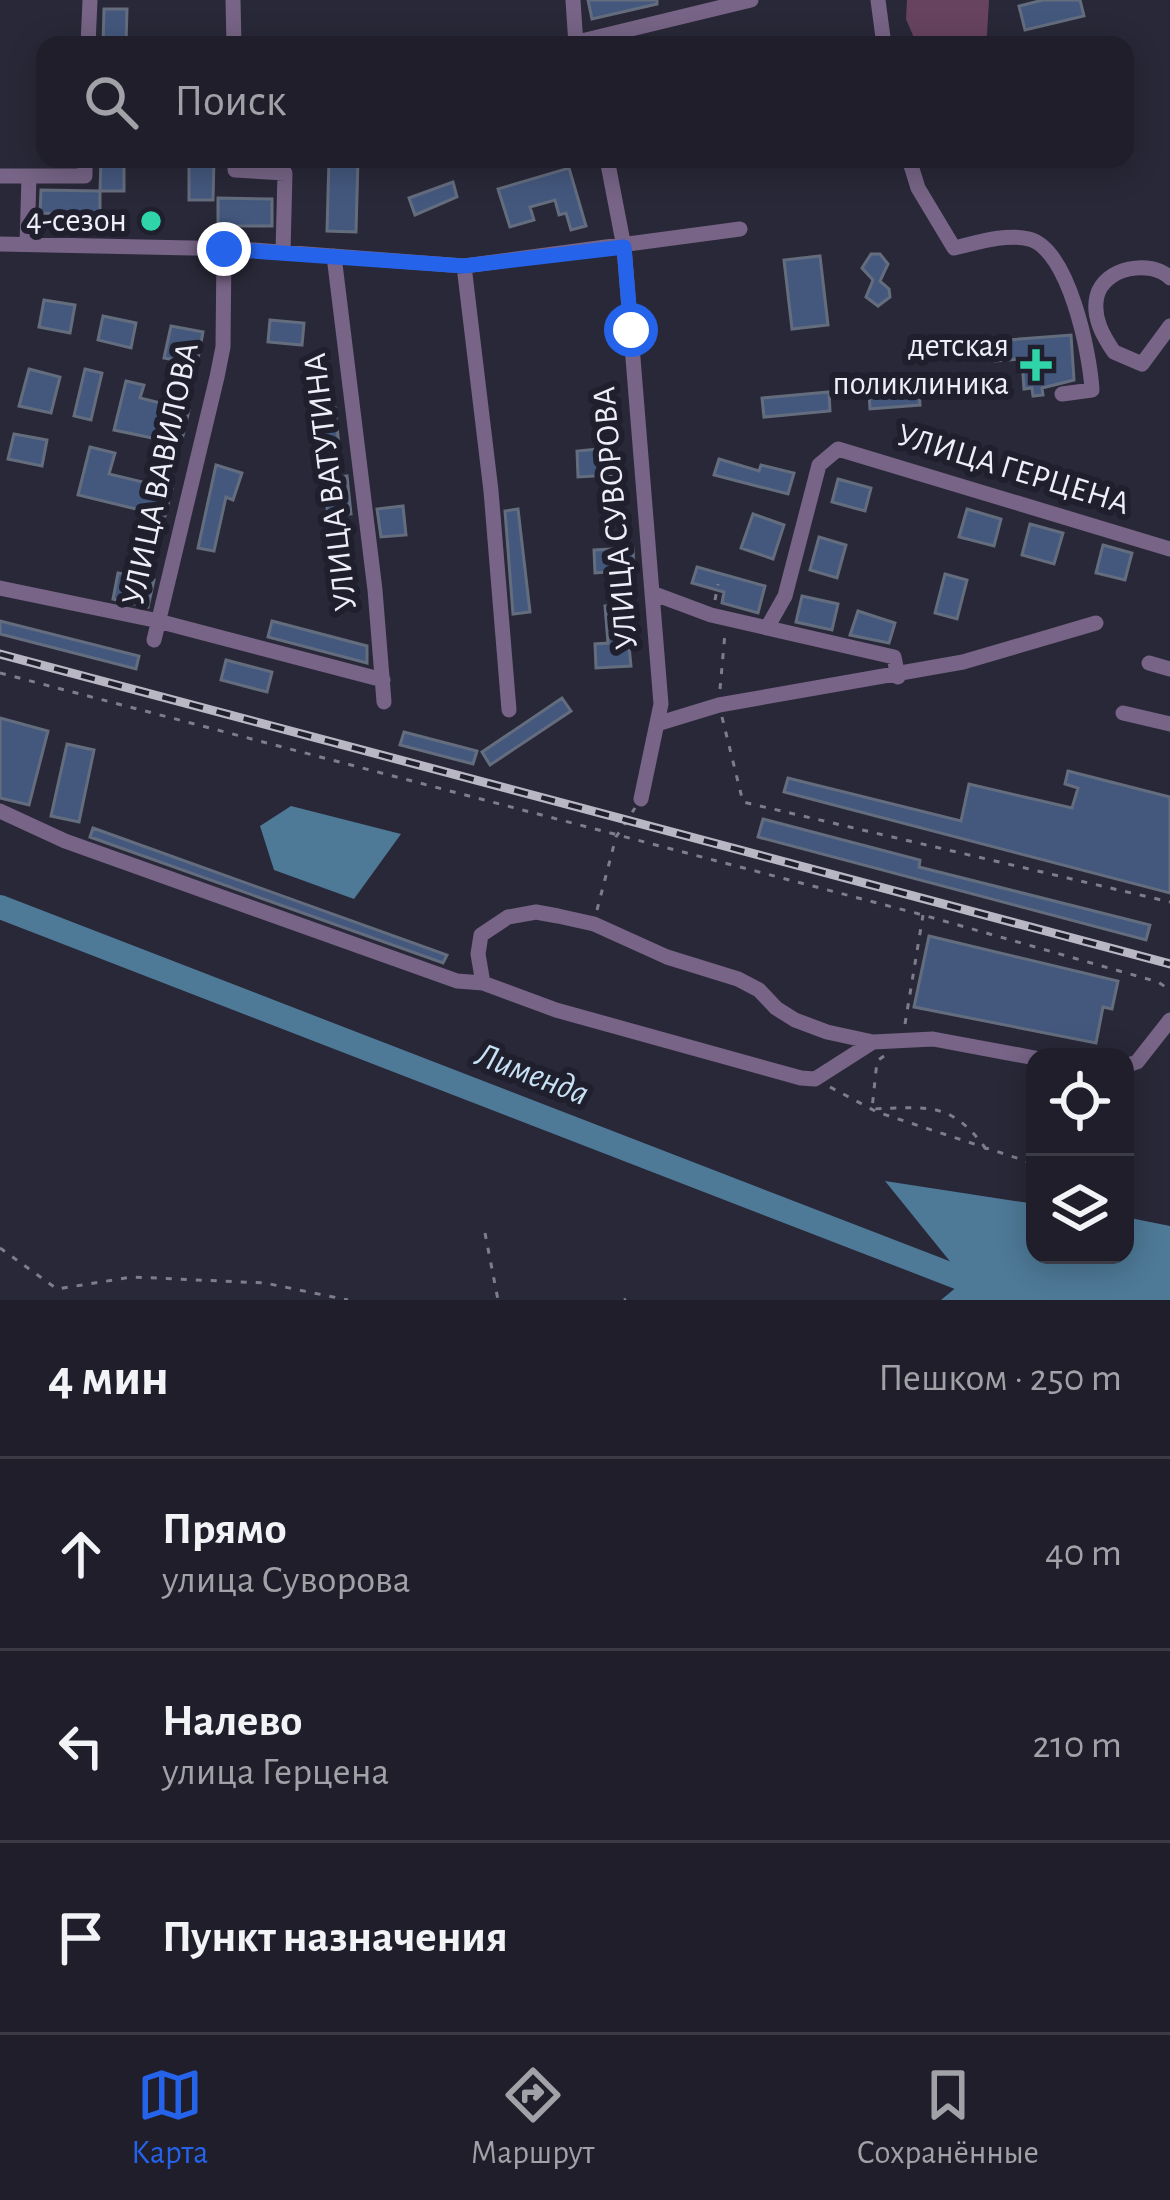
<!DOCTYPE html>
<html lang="ru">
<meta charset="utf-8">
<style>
:root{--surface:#1f1e2a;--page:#2c2b36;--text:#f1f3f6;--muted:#a1a2a8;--line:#3c3c47;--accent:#2563eb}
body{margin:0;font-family:"Alegreya Sans",sans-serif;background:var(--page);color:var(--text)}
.controls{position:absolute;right:36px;bottom:36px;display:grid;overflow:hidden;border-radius:24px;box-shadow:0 6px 30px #0003}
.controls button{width:108px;height:108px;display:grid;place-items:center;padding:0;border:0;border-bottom:3px solid var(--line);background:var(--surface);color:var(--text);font:60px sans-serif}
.stop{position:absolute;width:36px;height:36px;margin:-27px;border:9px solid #2563eb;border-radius:50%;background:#fff}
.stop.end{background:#2563eb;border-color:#fff;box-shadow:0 3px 12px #0008}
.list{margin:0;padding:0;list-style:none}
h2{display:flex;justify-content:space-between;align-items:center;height:156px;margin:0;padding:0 48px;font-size:51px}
h2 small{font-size:39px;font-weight:400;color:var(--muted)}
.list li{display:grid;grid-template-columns:78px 1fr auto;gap:36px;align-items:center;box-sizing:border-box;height:192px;padding:0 48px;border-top:3px solid var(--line)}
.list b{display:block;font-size:45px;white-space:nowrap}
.list p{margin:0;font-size:39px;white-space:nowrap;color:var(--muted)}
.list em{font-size:39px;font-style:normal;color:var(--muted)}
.icon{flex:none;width:66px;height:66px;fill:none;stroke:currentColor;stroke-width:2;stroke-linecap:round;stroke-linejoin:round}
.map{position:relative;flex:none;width:1170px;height:1300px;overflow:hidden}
.search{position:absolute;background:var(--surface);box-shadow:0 6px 30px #0003;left:36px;right:36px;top:36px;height:132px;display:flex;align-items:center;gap:30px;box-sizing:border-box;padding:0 42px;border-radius:24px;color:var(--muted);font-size:45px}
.sheet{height:732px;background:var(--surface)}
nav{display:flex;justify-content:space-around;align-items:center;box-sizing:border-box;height:168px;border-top:3px solid var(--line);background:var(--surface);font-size:33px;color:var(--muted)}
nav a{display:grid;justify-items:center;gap:6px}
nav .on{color:var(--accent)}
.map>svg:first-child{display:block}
</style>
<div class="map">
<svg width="1170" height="1300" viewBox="0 0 1170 1300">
<rect width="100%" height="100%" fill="#292838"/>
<!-- forest -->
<path fill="#674360" d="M907,0h82l-2,35 -8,10h-62l-11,-26z"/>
<!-- water -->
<path fill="#4e7997" d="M291,806l110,28 -47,65 -80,-29 -14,-44z
M885,1181l150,23v51h90v-38l45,9v74h-229l24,-20z"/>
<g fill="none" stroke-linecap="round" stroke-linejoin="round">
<!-- river -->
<path stroke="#4e7997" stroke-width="24" d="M0,907l965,373 76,20"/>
</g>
<!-- building -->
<path fill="#44587e" stroke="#646d7e" stroke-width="3" d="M588,0h69v4l-65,15z
M1043,0h37l4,16 -59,14 -6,-24z
M104,9h23l-1,36h-23z
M101,159h23v32h-24z
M189,159h25l-1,41h-24z
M329,159h29l-2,73 -29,-1z
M569,168l17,58 -15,4 -5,-17 -7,2 -4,-15 -25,7 4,13 -24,7 -12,-38z
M453,182l4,15 -42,18 -6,-17z
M41,190l59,1v24l-60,-2z
M218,198l54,1v27h-54z
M871,254h9l8,10 -8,17 9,8 1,8 -12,9 -12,-9 7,-17 -11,-12z
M820,256l8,69 -36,4 -8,-69z
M44,300l31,5 -5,28 -31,-6z
M103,316l33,7 -5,25 -33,-8z
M270,320l34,3 -2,22 -34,-3z
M171,326l32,6 -6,32 -33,-6z
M1071,335l3,45 -32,8 1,7 -10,1 -1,-8 -8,1 -2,-30 -26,2 -1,-20z
M29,369l31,8 -9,36 -32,-7z
M85,369l17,4 -11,47 -17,-4z
M126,381l18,4 -4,13 49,12 -8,34 -67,-14z
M919,389l1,16 -50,4 -1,-17z
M829,392l1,19 -66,6 -2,-19z
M335,408l4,38 -19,2 -3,-39z
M14,434l33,6 -5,26 -34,-7z
M90,447l25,6 -6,21 63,15 -7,27 -87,-21z
M610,448l1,27 -33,2 -1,-26z
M719,459l40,12 2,-6 33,8 -6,21 -74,-19z
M216,465l26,8 -9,27 -7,-3 -12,54 -16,-3z
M347,476l4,38 -23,2 -4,-37z
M838,479l33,9 -6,23 -33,-9z
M403,506l3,29 -25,2 -4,-28z
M518,509l12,103 -17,2 -8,-103z
M967,509l34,10 -7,27 -35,-9z
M753,514l31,11 -11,34 -32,-11z
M1030,524l33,9 -9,31 -32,-9z
M819,537l27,8 -9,33 -27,-8z
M1103,545l29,8 -7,27 -29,-7z
M633,548l1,22 -39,3 -1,-23z
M697,567l68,19 -7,27 -36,-10 2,-11 -32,-9z
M118,573l36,7 -6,27 -35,-8z
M945,574l22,6 -10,39 -22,-6z
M802,596l36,8 -6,26 -36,-8z
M625,605l6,61 -35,2 -1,-24 13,-1 -3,-37z
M858,611l37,12 -6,20 -39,-8z
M0,621l139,35 -3,13 -136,-35z
M272,621l95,25v17l-99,-26z
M226,660l46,12 -5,20 -46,-12z
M562,698l9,13 -81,54 -8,-13z
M0,718l48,13 -19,74 -29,-7z
M404,732l73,19 -4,13 -73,-19z
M67,744l27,6 -15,72 -28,-6z
M1068,771l102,26v96l-386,-101 4,-14 173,43 8,-37 103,24 6,-20 -13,-4z
M763,819l157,41 -1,7 231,58 -4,15 -388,-103z
M93,828l354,127 -4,8 -353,-126z
M929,936l189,45 -6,28 -9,-2 -7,36 -182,-36z"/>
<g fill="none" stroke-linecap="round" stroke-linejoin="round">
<!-- path -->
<path stroke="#7e7d8b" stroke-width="3" stroke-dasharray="6 9" stroke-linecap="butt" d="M715,600l3,-16
M0,673l923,242 235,67 12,8
M720,689l5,-56
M722,717l21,85 427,100
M597,910l19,-73 19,-29
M905,1024l18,-109
M884,1056l-7,5 -5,48c56,-2 79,-8 114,40
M830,1087l47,25 158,52
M485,1233l13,67
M0,1248l57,41 75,-12 133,6 83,17
M624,1300l2,-1"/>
<!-- minor -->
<path stroke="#776486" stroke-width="15" d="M233,0l1,45
M573,0l3,45
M878,0l6,45
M88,45l2,-45
M565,45l186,-45
M235,159v11l50,3 -2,79
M607,159l17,88 37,457 -20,95
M909,159l9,29 36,60c22,-5 51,-15 75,-9 40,10 61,115 63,151l-30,4
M0,176h29l-2,68
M29,176h56v-17
M0,244l240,5 224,17 276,-37
M334,256l41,334 9,112
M464,266l27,225 18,219
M1170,278c-19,-19 -66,-11 -73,18 -5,21 6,40 17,56l28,12 28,-38
M0,588l154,32 229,60
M652,593l59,22 183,42 4,20
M768,626l17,-30 34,-131 19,-16 332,100
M154,640l63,-263 6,-30 1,-98
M1149,663l21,6
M1123,713l47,11
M660,723l59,-18 244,-43 133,-39
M0,811l65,30 392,140 26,2 73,27 245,68 14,1 58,-37
M483,983l-5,-29 3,-19 27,-18 28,-5 22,4 36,8 73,33 71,22 21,11 17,18 19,12 32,12 46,10 60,-3 102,19
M1125,1066l12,-4 33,-42"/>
<!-- rail casing -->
<g stroke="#b8b7c3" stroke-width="9">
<path id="rail" d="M0,654l1170,310"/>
</g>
<!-- rail -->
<use href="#rail" stroke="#1f1f2e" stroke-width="4.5" stroke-dasharray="14" stroke-linecap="butt"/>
</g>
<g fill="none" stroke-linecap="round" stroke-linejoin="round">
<!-- route -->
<path stroke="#2563eb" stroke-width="15" d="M224,249l240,17 160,-19 7,83"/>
</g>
<!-- markers -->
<g fill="#30d4a9" stroke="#1f1f2e" stroke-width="4.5">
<circle cx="151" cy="221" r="12"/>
<path d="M1030 347h12v12h12v12h-12v12h-12v-12h-12v-12h12z"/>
</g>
<g text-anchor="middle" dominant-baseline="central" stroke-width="12" stroke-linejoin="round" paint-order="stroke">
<!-- poi labels -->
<g font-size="33" fill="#eeedf8" stroke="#1f1f2e" text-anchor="end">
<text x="127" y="221">4-сезон</text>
<text x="1009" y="346">детская<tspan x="1009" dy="38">поликлиника</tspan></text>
</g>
<!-- street labels -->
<g font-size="33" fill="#eeedf8" stroke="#1f1f2e">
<text transform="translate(1013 470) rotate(17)">УЛИЦА ГЕРЦЕНА</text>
<text transform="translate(161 474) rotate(-78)">УЛИЦА ВАВИЛОВА</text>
<text transform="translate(331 482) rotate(-97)">УЛИЦА ВАТУТИНА</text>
<text transform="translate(616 518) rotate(-95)">УЛИЦА СУВОРОВА</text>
</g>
<!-- water labels -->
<g font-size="36" font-style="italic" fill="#c8e2f5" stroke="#1f1f2e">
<text transform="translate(532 1074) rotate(21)">Лименда</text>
</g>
</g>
</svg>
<div class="controls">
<button><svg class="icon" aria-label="locate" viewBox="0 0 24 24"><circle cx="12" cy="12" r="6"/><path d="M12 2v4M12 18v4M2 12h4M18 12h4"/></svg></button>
<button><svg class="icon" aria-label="layers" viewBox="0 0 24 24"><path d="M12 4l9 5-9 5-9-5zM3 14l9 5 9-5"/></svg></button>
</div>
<div class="stop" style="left:631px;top:330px"></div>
<div class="stop end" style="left:224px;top:249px"></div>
<div class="search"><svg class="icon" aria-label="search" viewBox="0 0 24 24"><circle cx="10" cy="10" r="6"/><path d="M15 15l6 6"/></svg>Поиск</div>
</div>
<section class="sheet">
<h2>4 мин<small>Пешком · 250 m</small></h2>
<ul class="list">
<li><svg class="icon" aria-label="ahead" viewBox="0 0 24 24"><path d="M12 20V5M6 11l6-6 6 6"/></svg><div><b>Прямо</b><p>улица Суворова</p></div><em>40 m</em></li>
<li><svg class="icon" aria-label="left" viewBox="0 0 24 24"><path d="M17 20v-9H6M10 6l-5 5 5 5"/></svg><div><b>Налево</b><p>улица Герцена</p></div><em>210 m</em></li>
<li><svg class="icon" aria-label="arrive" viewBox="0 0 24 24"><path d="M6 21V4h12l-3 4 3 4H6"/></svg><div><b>Пункт назначения</b></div></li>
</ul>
</section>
<nav>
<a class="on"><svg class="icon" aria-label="map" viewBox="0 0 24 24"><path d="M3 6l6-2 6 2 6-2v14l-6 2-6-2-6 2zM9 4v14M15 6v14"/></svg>Карта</a>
<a><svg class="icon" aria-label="directions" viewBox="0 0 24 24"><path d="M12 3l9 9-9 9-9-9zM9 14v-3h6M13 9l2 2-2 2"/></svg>Маршрут</a>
<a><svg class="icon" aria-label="saved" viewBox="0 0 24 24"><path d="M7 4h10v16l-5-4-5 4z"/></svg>Сохранённые</a>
</nav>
